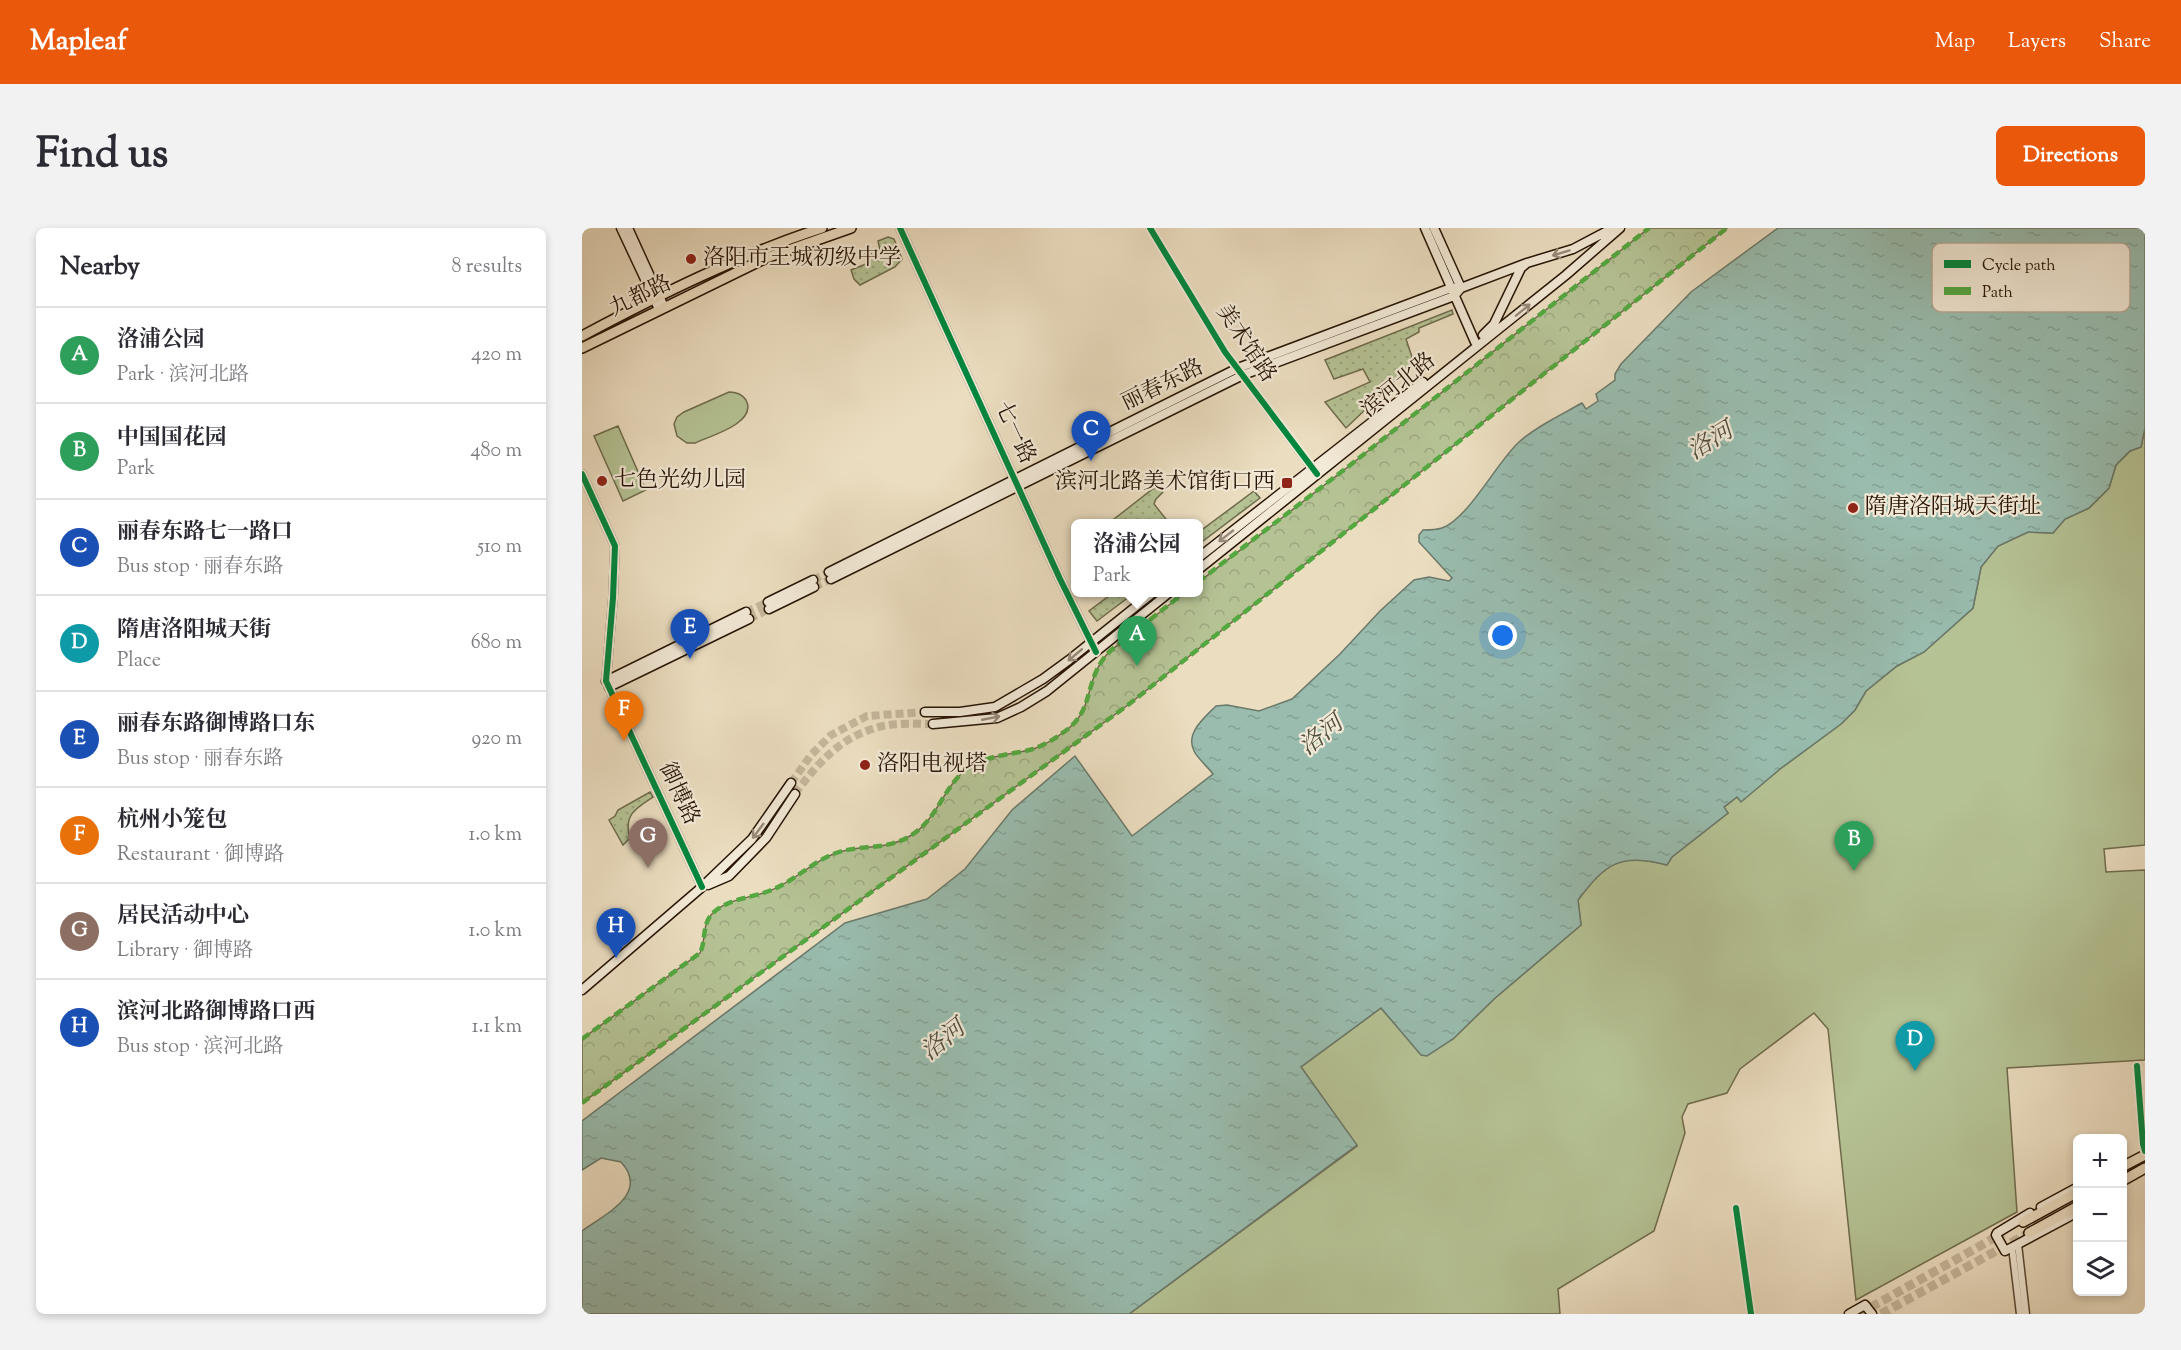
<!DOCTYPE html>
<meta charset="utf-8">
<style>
:root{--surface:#fff;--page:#f2f2f3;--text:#2b2b33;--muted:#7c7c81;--line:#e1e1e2;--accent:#ea580c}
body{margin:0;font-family:"Sorts Mill Goudy","Noto Serif SC",serif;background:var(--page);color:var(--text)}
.controls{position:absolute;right:18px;bottom:18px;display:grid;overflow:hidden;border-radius:9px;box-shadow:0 3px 9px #0003}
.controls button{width:54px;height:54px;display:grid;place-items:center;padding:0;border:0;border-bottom:2px solid var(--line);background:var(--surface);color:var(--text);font:30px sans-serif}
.you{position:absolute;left:921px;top:408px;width:21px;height:21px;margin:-15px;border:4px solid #fff;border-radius:50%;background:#1a73e8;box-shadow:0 0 0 9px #1a73e833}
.badge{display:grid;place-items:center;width:39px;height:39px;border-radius:50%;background:var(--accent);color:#fff;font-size:20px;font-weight:700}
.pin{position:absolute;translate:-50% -50px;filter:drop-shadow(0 2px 3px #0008)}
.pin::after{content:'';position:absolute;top:32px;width:21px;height:18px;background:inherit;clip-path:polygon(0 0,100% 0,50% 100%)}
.popup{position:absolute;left:489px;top:291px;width:132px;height:78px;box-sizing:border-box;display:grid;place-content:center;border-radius:9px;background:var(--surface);filter:drop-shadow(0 2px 4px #0005);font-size:20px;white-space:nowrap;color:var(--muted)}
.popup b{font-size:22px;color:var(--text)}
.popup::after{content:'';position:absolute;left:50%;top:100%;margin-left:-12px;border:12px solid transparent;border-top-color:var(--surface)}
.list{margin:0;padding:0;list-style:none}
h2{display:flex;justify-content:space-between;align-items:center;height:78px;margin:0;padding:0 24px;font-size:26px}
h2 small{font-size:20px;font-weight:400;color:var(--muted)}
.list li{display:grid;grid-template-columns:39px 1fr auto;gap:18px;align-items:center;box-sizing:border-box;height:96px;padding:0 24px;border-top:2px solid var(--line)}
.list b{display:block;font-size:22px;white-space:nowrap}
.list p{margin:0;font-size:20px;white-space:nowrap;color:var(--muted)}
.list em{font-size:20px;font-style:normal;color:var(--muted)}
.icon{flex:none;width:33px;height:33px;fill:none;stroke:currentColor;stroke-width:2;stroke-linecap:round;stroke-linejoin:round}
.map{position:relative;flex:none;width:1563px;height:1086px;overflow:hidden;border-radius:9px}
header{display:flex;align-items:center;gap:36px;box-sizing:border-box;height:84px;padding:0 30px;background:var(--accent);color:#fff}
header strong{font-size:28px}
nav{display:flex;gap:33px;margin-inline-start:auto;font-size:21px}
.intro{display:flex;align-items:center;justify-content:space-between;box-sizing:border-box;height:144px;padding:0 36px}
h1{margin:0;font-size:42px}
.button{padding:15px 27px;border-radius:9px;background:var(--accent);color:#fff;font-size:21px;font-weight:700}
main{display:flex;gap:36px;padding:0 36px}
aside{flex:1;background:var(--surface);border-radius:9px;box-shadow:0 3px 9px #0003}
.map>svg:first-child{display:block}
</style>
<header>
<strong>Mapleaf</strong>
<nav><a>Map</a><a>Layers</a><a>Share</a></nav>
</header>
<div class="intro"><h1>Find us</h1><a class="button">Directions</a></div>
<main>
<aside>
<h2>Nearby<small>8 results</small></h2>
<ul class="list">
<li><span class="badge" style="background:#2e9e5b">A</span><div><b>洛浦公园</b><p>Park · 滨河北路</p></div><em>420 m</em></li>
<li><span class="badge" style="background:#2e9e5b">B</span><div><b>中国国花园</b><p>Park</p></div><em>480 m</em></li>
<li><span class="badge" style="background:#1a4fb4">C</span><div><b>丽春东路七一路口</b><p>Bus stop · 丽春东路</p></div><em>510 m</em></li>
<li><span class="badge" style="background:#0f9aa8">D</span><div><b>隋唐洛阳城天街</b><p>Place</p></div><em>680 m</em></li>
<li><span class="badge" style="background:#1a4fb4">E</span><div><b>丽春东路御博路口东</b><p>Bus stop · 丽春东路</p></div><em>920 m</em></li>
<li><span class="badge" style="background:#e8710a">F</span><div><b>杭州小笼包</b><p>Restaurant · 御博路</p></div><em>1.0 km</em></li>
<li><span class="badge" style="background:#8d6e63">G</span><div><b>居民活动中心</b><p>Library · 御博路</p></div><em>1.0 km</em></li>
<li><span class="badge" style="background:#1a4fb4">H</span><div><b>滨河北路御博路口西</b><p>Bus stop · 滨河北路</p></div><em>1.1 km</em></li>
</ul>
</aside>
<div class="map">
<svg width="1563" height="1086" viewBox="0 0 1563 1086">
<defs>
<pattern id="grass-dots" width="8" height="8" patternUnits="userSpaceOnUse" patternTransform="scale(1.5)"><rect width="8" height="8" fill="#b5c294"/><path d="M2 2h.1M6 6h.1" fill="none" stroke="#9ca67e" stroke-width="1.8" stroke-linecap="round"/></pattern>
<pattern id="park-crowns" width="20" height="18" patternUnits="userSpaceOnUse" patternTransform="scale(1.5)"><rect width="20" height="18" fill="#b5c294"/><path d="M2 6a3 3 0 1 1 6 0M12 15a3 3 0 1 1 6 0" fill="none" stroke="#9ca67e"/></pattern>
<pattern id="water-ripples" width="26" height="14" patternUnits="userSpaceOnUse" patternTransform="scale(1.5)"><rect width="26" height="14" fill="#99bcae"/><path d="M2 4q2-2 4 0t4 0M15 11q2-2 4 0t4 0" fill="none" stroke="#84a194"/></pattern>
</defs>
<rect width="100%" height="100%" fill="#ebddc0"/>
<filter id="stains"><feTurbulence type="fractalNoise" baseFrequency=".00333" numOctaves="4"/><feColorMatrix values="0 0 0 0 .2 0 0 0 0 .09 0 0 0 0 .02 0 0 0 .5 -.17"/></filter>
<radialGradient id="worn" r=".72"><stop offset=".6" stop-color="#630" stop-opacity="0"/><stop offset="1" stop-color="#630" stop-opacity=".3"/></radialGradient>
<!-- grass -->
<path fill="url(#grass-dots)" stroke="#6e6b4c" stroke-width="1.5" d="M306,9l6,2 8,20 -7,8 -35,18 -6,-6 -3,-9 15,-6 -1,-10 5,-2 6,8 7,-1 2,-5 -5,-4 -2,-9z
M870,82l1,4 -34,14v4l-13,7 8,24 -68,65 -21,-26 45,-20 -7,-13 -29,10 -9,-19z
M577,256l4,8 -7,7 -2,5 15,19h-60z
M672,263l6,7 -61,46v-12z
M531,365h21l-37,28 -8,-10z
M68,564l3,5c-17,11 -30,18 -23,41l-7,7 -14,-25 6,-4 3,-6z"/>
<!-- park -->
<path fill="url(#park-crowns)" stroke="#6e6b4c" stroke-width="1.5" d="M1067,0h78l-599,477 -546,398v-64l118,-86c6,-12 2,-27 11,-38 14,-16 40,-17 58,-24 25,-9 42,-29 67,-38 26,-9 49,-2 74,-17 28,-16 33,-50 58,-68 18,-13 44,-13 65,-19 9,-3 20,-9 28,-15 34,-22 22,-47 43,-76 5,-8 16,-14 24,-21 19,-15 38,-30 57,-44l13,-1 1,-10 150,-116z"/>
<!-- garden -->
<path fill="#b5c294" stroke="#6e6b4c" stroke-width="1.5" d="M147,164c7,0 13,2 17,8 12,23 -36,36 -51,43h-8l-10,-7 -3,-12 3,-7 7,-5z
M36,198l28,64 -23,11 -29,-65z
M1563,200v417l-41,4 2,23 39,-2v190l-138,8 10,144 -161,88 -28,-271 -14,-16 -74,56 -13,24 -39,11 -6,13 3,16 -31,98 -96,58 2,25h-431l228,-168 -56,-79 80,-59 41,47 31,-16 41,-40 87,-74 -3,-25c28,-37 41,-48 89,-35l5,-8 56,-44 -5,-5 14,-11 4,4 39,-32 61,-45 14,-14 11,-19 31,-25 27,-14 49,-44 8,-41 17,-21 30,-14 25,1 12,-14 24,-11 20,-20 7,-23 14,-14 11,-4z"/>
<!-- water -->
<path fill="url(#water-ripples)" stroke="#6b796a" stroke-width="1.5" d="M1196,0h367v200l-4,19 -11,4 -14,14 -7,23 -20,20 -24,11 -12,14 -25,-1 -30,14 -17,21 -8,41 -49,44 -27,14 -31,25 -11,19 -14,14 -61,45 -39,33 -4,-5 -13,10 4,6 -56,44 -5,8c-47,-12 -61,-2 -89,35l3,25 -87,74 -41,40 -26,17 -6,-1 -40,-47 -80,59 56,78 -228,169h-547v-83c23,-17 68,-37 39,-69l-20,-4 -19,12v-49l263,-198 82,-24 38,-30 47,-59 63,-54 57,80 81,-62c-5,-7 -15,-15 -19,-23 -9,-18 10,-33 22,-45l11,-1 32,6 33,-12 48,-45 40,-43 34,-31 15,-3 20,4 3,-3 -33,-36v-7l4,-5c6,0 13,0 19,-2 26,-9 55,-66 77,-86 18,-16 42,-27 63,-39l4,6 12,-8 -2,-7 19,-14v-6l6,-10 70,-72z"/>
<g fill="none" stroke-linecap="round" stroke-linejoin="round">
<!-- secondary-tunnel -->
<path stroke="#c4b59a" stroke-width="8" stroke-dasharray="8 4" stroke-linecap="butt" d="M231,352l16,-8
M232,359l17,-8
M164,384l22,-10
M167,391l20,-10
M209,555l20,-28 20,-20 36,-19 58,-4
M213,566c21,-29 43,-54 77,-65 19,-7 42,-5 61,-5"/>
<!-- primary-tunnel -->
<path stroke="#c4b59a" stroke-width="9" stroke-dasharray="9 4.5" stroke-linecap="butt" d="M1277,1086l144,-81
M1299,1086l148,-81"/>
<!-- minor casing -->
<g stroke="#584633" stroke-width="9">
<path id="minor" d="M568,0l75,124 90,120
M1555,838l6,78 2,7
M1154,980l15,106
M1436,1016l8,70
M1430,1019l8,67"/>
</g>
<!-- tertiary casing -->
<g stroke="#584633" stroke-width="10">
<path id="tertiary" d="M318,0l160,351 36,73
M0,246l33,72 -2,52 -7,83 96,206"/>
</g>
<!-- secondary casing -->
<g stroke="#271404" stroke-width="11">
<path id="secondary" d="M39,0l38,81
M46,0l36,79
M843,0l50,114
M901,107l11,-11 27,-56 6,-5 46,-14 40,-21
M616,330l225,-176
M616,342l368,-295 54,-47
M247,344l409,-204 213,-80h10l66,-25
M249,351l412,-204 211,-79 7,-8 -27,-60
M186,374l45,-22
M187,381l45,-22
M24,453l140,-69
M27,459l140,-68
M343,484h35l35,-5 48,-28 26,-19 85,-68
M351,496l64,-6 24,-11 26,-16 123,-99
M126,657l21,-9 37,-38 29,-44
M0,762l120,-103 50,-48 39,-56
M1459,979l37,-20
M1448,985l-33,20 -1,2 9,16 73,-39
M1267,1086l16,-9 7,9"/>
</g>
<!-- primary casing -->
<g stroke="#271404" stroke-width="12">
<path id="primary" d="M0,108c77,-41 157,-81 240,-108
M0,120l184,-90 85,-30
M1540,939l23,-12
M1540,953l23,-13
M1441,994l55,-30
M1447,1005l49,-27"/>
</g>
<!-- minor -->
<use href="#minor" stroke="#f2e9d6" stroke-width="6"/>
<!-- tertiary -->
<use href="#tertiary" stroke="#f2e9d6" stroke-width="7"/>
<!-- secondary -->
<use href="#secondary" stroke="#f2e9d6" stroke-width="8"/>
<!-- primary -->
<use href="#primary" stroke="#ebddc0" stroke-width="9"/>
<!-- quiet -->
<path stroke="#53a840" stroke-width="4.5" stroke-dasharray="9 4.5" stroke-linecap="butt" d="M616,354l151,-116 300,-238
M0,811l118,-86c6,-12 2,-27 11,-38 14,-16 40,-17 58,-24 25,-9 42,-29 67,-38 26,-9 49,-2 74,-17 28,-16 33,-50 58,-68 18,-13 44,-13 65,-19 9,-3 20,-9 28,-15 34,-22 22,-47 43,-76 5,-8 16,-14 24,-21 19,-15 38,-30 57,-45
M0,875l546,-398 599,-477"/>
<!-- cycleway casing -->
<g stroke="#f2e9d6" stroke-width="10">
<path id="cycleway" d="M318,0l160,351 36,73
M568,0l75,124 92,122
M0,246l33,72 -2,52 -7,83 96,206
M1555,838l6,78 2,7
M1154,980l15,106"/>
</g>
<!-- cycleway -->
<use href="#cycleway" stroke="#00873e" stroke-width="6"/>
</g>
<!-- one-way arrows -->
<defs><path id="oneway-shaft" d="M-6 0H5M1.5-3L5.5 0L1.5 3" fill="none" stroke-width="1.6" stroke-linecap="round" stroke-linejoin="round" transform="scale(1.5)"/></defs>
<g stroke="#978978">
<use href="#oneway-shaft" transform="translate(979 25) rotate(163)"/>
<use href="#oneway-shaft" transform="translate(941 82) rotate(-39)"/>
<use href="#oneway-shaft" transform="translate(644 308) rotate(142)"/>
<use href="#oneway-shaft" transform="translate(493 427) rotate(140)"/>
<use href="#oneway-shaft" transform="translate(409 490) rotate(-11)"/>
<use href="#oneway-shaft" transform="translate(176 603) rotate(127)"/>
</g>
<!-- markers -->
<g fill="#8f2418" stroke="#f2e9d6" stroke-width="2">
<circle cx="109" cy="31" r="6"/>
<circle cx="20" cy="253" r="6"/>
<rect x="699" y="249" width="12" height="12" rx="3"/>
<circle cx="1271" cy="280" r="6"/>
<circle cx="283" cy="537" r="6"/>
</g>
<g text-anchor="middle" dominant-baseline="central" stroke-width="4.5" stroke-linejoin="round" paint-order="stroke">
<!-- poi labels -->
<g font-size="22" fill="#271404" stroke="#f2e9d6" text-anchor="start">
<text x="121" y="31">洛阳市王城初级中学</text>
<text x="32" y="253">七色光幼儿园</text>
<text x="693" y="255" text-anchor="end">滨河北路美术馆街口西</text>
<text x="1283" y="280">隋唐洛阳城天街址</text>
<text x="295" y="537">洛阳电视塔</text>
</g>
<!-- street labels -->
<g font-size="22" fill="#271404" stroke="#f2e9d6">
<text transform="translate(59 69) rotate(-26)">九都路</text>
<text transform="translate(663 116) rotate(56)">美术馆路</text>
<text transform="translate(581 158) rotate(-26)">丽春东路</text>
<text transform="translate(817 158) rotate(-39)">滨河北路</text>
<text transform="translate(432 205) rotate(65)">七一路</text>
<text transform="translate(96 566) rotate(65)">御博路</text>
</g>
<!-- water labels -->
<g font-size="24" font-style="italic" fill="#4f4f40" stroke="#f2e9d6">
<text transform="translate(1129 214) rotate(-32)">洛河</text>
<text transform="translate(740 508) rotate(-39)">洛河</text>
<text transform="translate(362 813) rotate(-39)">洛河</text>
</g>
</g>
<!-- legend -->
<rect x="1350" y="15" width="198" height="69" rx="9" fill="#f2e9d6" stroke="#b5a997" stroke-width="1.5"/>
<rect x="1362" y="32" width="27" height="8" fill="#00873e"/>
<rect x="1362" y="59" width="27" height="8" fill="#53a840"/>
<g font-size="16" fill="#271404">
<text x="1400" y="42">Cycle path</text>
<text x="1400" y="69">Path</text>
</g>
<rect width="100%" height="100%" filter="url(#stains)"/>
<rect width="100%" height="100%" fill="url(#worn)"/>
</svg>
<div class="controls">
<button>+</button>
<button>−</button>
<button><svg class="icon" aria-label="layers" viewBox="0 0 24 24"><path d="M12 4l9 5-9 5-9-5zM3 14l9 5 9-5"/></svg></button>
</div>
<div class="you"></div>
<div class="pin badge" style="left:555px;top:438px;background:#2e9e5b">A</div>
<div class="popup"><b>洛浦公园</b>Park</div>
<div class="pin badge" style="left:1272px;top:643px;background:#2e9e5b">B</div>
<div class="pin badge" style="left:509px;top:233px;background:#1a4fb4">C</div>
<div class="pin badge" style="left:1333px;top:843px;background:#0f9aa8">D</div>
<div class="pin badge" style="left:108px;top:431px;background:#1a4fb4">E</div>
<div class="pin badge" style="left:42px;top:513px;background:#e8710a">F</div>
<div class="pin badge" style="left:66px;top:640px;background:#8d6e63">G</div>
<div class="pin badge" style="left:34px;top:730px;background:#1a4fb4">H</div>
</div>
</main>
